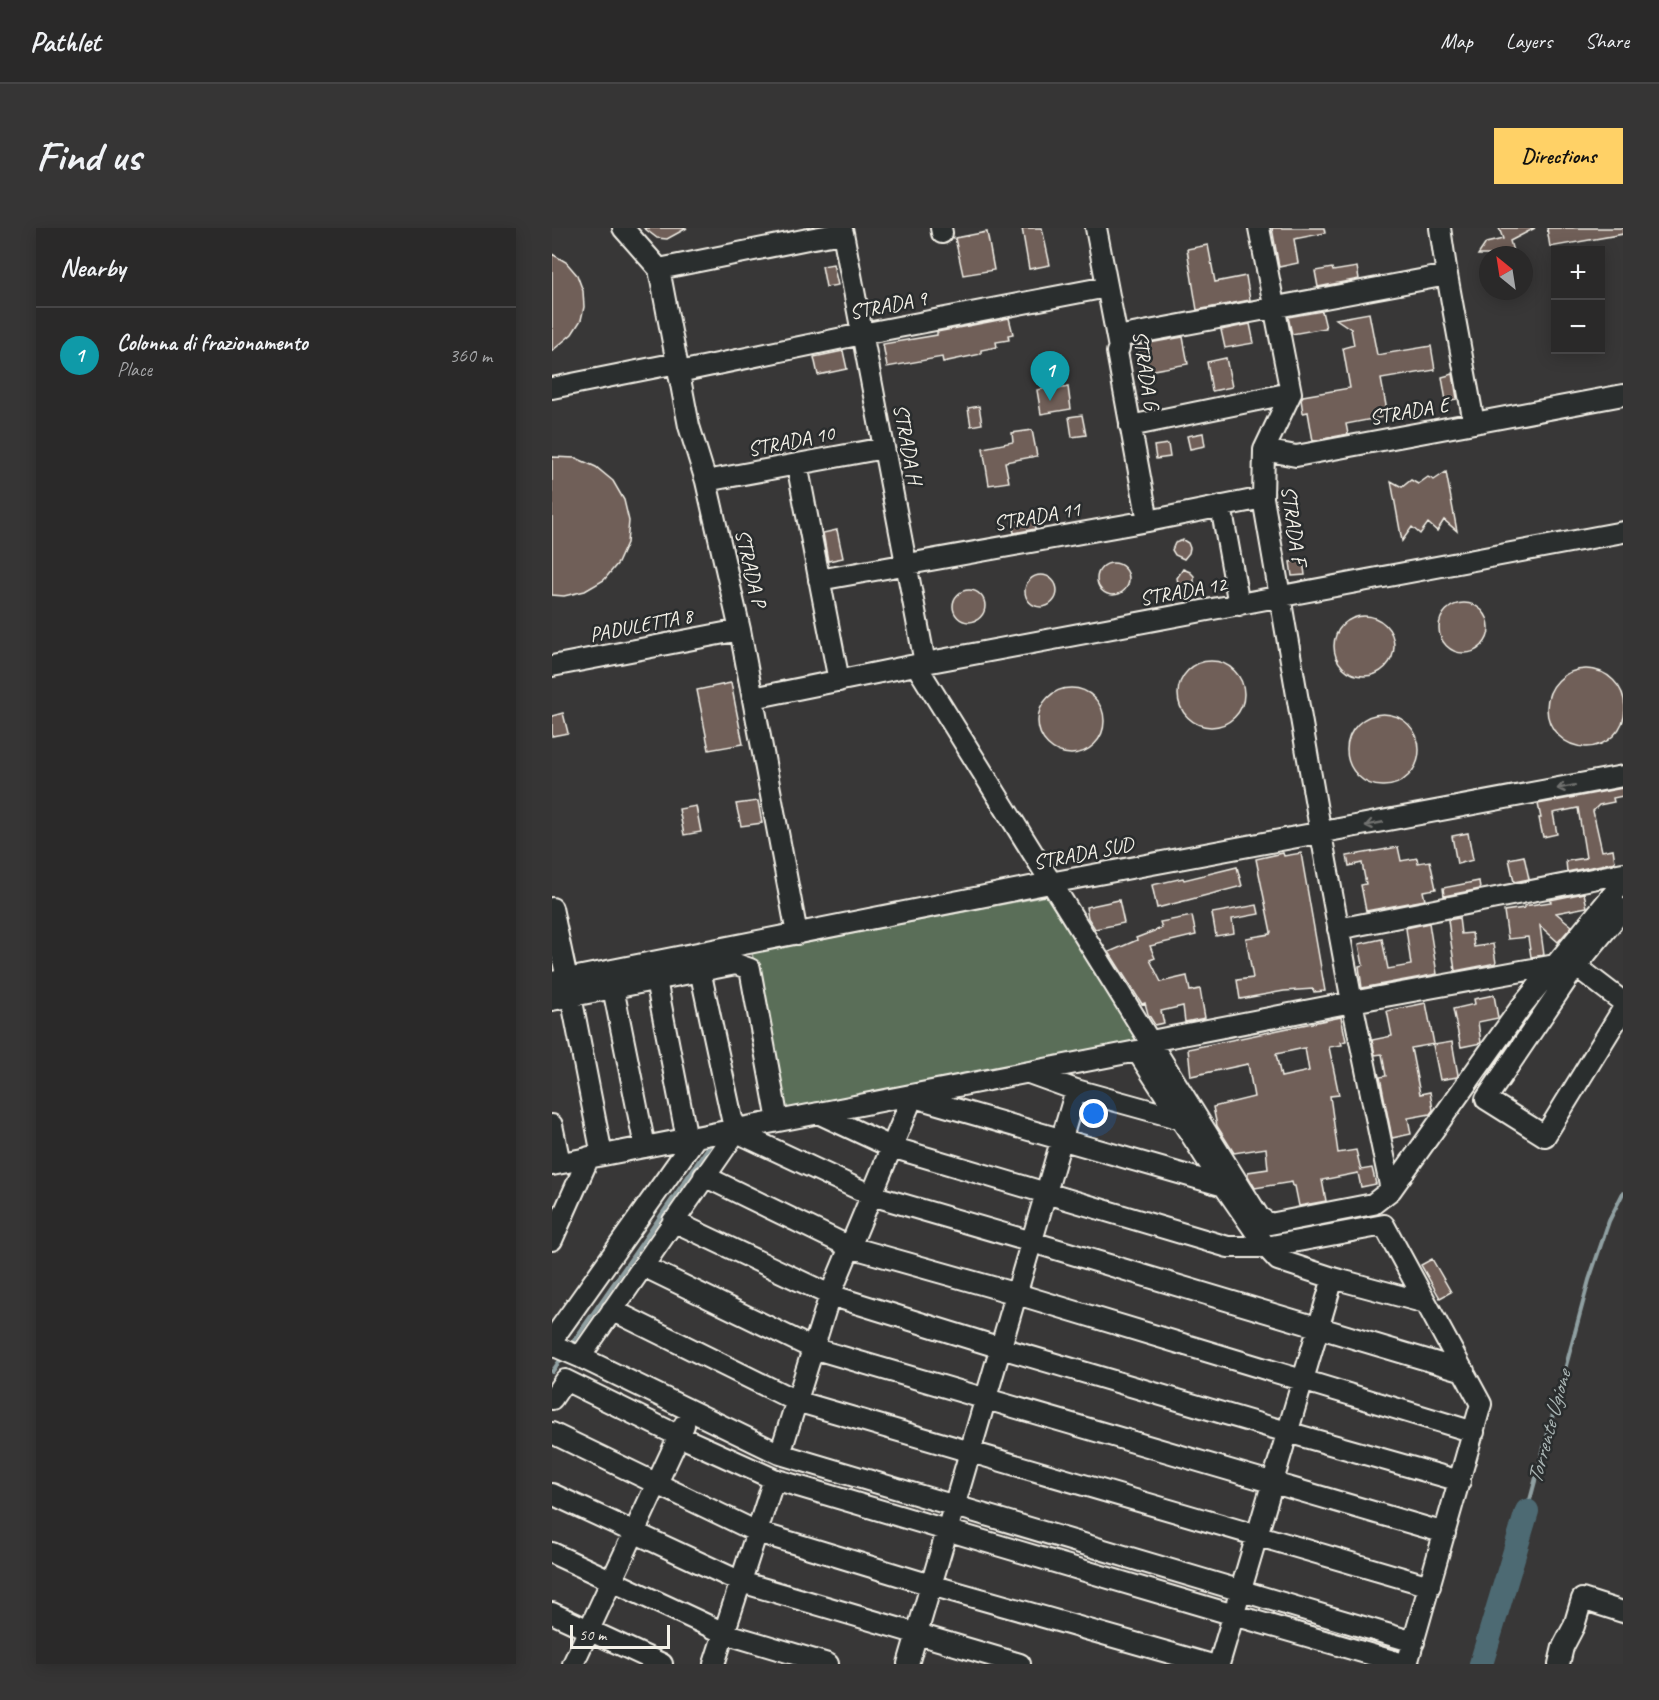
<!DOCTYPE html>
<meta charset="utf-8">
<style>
:root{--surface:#2a2929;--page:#363535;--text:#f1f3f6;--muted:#a5a6a8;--line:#464546;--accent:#ffd166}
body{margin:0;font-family:Caveat,sans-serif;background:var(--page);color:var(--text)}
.controls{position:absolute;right:18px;top:18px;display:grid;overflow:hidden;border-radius:0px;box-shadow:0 3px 15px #0003}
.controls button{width:54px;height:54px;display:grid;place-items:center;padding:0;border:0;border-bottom:2px solid var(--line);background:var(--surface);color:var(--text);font:30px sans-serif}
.compass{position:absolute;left:927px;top:18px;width:54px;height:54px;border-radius:50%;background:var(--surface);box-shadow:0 3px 15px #0003;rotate:330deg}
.scale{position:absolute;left:18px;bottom:15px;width:100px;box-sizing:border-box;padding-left:6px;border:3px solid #f4f1e8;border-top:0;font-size:16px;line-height:21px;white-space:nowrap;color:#f4f1e8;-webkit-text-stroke:4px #2a2d2e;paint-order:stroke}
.you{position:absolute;left:542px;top:886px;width:21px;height:21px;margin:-15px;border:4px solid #fff;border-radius:50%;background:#1a73e8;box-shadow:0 0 0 9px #1a73e833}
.badge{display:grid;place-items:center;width:39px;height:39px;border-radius:50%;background:var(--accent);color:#fff;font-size:20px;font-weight:700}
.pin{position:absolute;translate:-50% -50px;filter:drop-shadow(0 2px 3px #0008)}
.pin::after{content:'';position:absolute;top:32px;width:21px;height:18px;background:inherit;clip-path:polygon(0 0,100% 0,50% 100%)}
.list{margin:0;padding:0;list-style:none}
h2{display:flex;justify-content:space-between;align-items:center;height:78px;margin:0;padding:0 24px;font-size:26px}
h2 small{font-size:20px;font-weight:400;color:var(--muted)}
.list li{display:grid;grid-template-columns:39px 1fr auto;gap:18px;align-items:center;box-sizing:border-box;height:96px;padding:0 24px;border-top:2px solid var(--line)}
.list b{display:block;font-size:22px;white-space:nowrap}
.list p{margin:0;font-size:20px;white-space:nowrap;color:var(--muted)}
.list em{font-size:20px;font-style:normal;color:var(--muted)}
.map{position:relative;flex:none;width:1071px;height:1436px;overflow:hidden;border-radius:0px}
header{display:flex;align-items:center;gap:36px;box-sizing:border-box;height:84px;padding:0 30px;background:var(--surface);border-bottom:2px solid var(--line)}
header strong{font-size:28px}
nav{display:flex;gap:33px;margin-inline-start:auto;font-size:21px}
.intro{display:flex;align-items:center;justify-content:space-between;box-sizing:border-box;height:144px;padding:0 36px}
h1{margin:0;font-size:42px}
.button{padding:15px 27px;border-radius:0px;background:var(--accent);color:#111;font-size:21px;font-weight:700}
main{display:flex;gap:36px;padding:0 36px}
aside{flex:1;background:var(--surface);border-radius:0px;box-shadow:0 3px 15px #0003}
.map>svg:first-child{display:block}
</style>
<header>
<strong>Pathlet</strong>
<nav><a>Map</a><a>Layers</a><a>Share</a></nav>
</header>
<div class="intro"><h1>Find us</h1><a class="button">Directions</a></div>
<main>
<aside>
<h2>Nearby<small></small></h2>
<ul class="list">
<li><span class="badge" style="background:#0f9aa8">1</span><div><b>Colonna di frazionamento</b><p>Place</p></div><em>360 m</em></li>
</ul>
</aside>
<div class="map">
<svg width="1071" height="1436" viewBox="0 0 1071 1436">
<rect width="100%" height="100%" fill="#383737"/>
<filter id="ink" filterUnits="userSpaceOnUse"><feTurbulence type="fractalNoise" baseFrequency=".0167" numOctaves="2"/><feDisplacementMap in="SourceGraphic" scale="12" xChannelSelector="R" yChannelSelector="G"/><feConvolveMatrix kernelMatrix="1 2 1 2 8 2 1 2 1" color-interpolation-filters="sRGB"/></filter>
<g filter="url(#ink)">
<!-- green -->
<path fill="#5a6e59" stroke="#a7b0a0" stroke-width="1.5" d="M494,668l94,147 -355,67 -33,-157z"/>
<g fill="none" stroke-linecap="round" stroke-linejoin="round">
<!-- stream -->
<path stroke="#90a0a2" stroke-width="4" d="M19,1117l141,-203
M0,1144l11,-16
M975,1283l62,-231 20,-59 14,-28"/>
<!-- river -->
<path stroke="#4e6a73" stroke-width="24" d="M929,1436l46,-153"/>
</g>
<!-- building -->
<path fill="#705e59" stroke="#f4f1e8" stroke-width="1.5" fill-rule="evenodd" d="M92,0h43l-20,11 -10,-1z
M470,0h20l8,37 -21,4z
M720,0h52l1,5 -31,6 4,24 -19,4z
M947,0h36l-25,13 4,14h-36l8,-12 17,-4z
M995,0h76v6l-73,13z
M435,4l7,38 -31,5 -8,-37z
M656,17l7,37 31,-6 4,24 -53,10 -10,-61z
M0,26l14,8 11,13 6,16 1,16 -3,13 -9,14 -20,17z
M281,36l5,21 -12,2 -4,-21z
M805,39l2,12 -41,8 -3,-16 17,-3 1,3z
M770,83l4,17 -34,6 -4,-17z
M817,85l8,42 54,-9 4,24 -54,9 7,37 -42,8 2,10 -35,7 -5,-29 -5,1 -2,-14 2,-3 47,-8 -7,-40 11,-3 -3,-16 -15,-10z
M457,90l4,16 -5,1 1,5 -13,2 1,5 -16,3v4l-38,8 -1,-5 -55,10 -4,-23 54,-9v-3z
M698,96l4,19 -29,5 -4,-18z
M631,109l5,27 -45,8 -5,-27z
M291,123l4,18 -29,6 -4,-18z
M674,130l6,29 -20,4 -5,-29z
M901,146l4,25 -11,2 -4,-24z
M506,158v3l10,-2 3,22 -30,5 -4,-24z
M427,178l3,18 -11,2 -3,-18z
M530,187l4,20 -14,2 -3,-20z
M480,202l5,26 -32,6 4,20 -20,3 -6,-37 30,-6 -1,-9z
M651,205l2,13 -15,3 -3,-13z
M616,216l2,13 -14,2 -2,-13z
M0,229l24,1 20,9 17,14 11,19 5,21 -2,22 -9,20 -14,17 -19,11 -21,5 -12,-1z
M894,244l11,59 -13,-11 -7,11 -9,-8 -8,11 -8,-7 -10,14 -11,-60 11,6 9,-7 7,4 10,-7 6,3z
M481,291l2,10 -21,4 -2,-11z
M285,302l6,28 -15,3 -5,-28z
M631,312l5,3 2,5 -1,5 -5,6 -9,-4 -3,-5 3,-7z
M751,332l2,15 -13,1 -2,-14z
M545 351a16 16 0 1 1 32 0a16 16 0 1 1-32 0Z
M631,341l7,3 4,4v8l-4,3h-8l-4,-4 -1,-5z
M473 363a16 16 0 1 1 32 0a16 16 0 1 1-32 0Z
M401 378a16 16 0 1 1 32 0a16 16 0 1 1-32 0Z
M887 400a25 25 0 1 1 50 0a25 25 0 1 1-50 0Z
M782 418a30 30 0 1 1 60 0a30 30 0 1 1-60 0Z
M626 466a33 33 0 1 1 66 0a33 33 0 1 1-66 0Z
M995 480a39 39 0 1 1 78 0a39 39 0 1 1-78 0Z
M179,455l12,61 -34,6 -12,-60z
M486 493a33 33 0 1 1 66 0a33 33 0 1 1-66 0Z
M11,485l5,20 -16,3v-20z
M795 522a36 36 0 1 1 72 0a36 36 0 1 1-72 0Z
M1071,560v8l-10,2 1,4 -15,3 -6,6 9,40 11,-2 2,13 -48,10 -1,-11 20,-3 -8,-50 -25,5 4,21 -14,3 -4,-19h2l-3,-14z
M206,573l4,22 -21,3 -5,-22z
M144,578l5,26 -17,3 -5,-26z
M916,605l5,27 -16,4 -5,-28z
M846,619l3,14 16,-3 1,5 12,-2 6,28 -13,2 2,9 -59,11 -5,-26 5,-1 -4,-21 -13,3 -2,-10z
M731,625l1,3 17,-3 24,138 -11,1 -1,-3 -29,2 -44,8 -3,-19 16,-2 -7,-40 24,-4 1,-2 -15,-73z
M972,628l5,23 -15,3 -5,-23z
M685,639l5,19 -85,22 -5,-23 31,-7 1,2z
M927,653l1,8 -36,7 -1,-8z
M1032,665l3,14 -31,6 16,13 -14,16 -18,-16 4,29 -13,2 -3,-20 -20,2 -4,-28 20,-3v-2l27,-4 -1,-2z
M567,672l5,23 -29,6 -7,-11 -2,-11z
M705,677l2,9 -27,5 2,14 -18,3 -4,-23z
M640,688l4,19 -46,11 5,12 -5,2 11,22 26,-6 3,15 10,-2 5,29 -20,4 -2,-16 -22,5 3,12 -9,2 -7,-11 -3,-11 -3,1 -33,-52 28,-12 -1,-2 26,-10 -2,-6z
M907,690l2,16 11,-1 2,14 19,-3 3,19 -41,8 -7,-51z
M877,695l8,51 -75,14 -3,-22 4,-1 -4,-21 23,-5 6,30 23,-4 -5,-37z
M942,767l4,23 -20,4 3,21 -20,4 -8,-38 22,-5 -1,-5z
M874,775l8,41 -23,4 9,46 10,-2 3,18 -3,4 -22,4 3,16 -19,4 -12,-61 6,-1 -4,-22 -7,1 -3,-15 20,-4 -5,-25z
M789,789l5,24 -5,1 1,3 -13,2 10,48 -9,1 8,57 18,-3 5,20 11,-2 4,16 -15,3 -3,-14 -36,7 4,21 -27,5 -4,-20h-2l-1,-4 -37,6 -7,-12v-4l20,-3 -2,-21 -32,5 -17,-27 -4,-19 41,-10 -6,-33 -57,12 -3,-27zM753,820l4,23 -28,6 -5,-23z
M900,814l6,33 -1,2 -17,3 -7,-35z
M880,1031l19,33 -11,6 -19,-33z"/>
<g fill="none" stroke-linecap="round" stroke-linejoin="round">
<!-- minor casing -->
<g stroke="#f4f1e8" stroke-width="24">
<path id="minor" d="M71,0l36,41 30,157 17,55 34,149 57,304
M389,0l1,5
M544,0l23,120 -2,4 31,169
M707,0l32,165 -27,57 -1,48 58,336 31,168 39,188
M107,41l149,-30 35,-6 82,430
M565,109l330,-62
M127,144l183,-38 245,-47
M0,160l125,-25
M922,195l149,-28
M578,198l161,-33
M712,222l32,6 178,-33 -27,-148 -7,-47
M245,236l42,217
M154,253l178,-33
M669,278l18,99
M267,352l329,-59 115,-23
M364,437c114,184 230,367 343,552l11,7 103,-20 18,-14 130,-183 102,-125
M0,438l188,-36
M201,470l172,-35 698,-131
M0,680l15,71
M1071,681l-47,57 -90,133 59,37 78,-127
M786,701l285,-56
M1024,738l47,36
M148,742l32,149 6,10
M104,752l31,159
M0,754l498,-99 573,-107
M61,760l32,159
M19,768l31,159
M0,772l184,-36 14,5 28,152
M599,813l201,-39 203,-37
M477,845l47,17 105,29
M358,868l314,90
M266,885l73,34 337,100h38l12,13 55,18 93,25
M0,897l8,38
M0,937l585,-114 87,135 42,61 118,-22 97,179 -74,260
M152,948l146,71 167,47 457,138
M121,993l157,74 171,53 286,84 173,49
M0,1012l37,-83
M91,1038l169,82 633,185
M60,1082l184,91 634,185
M0,1112l144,-203
M0,1117l28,12 158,-228 7,7 126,59 161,47 432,129
M28,1129l200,97 634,188
M0,1171l13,-19 114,56 95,43 460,136 170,49
M0,1205l205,99 174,53 278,79
M228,1226l50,-159 80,-192 -2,-7
M0,1266l189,88 279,82
M0,1325l172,80 104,31
M0,1385l110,51
M21,1436l111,-239
M162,1436l60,-185
M356,1436l168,-574
M667,1436l114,-386
M1007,1436l4,-17 11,-21 8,-27 41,13"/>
</g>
<!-- minor -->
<use href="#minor" stroke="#2a2d2e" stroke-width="20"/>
</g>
<!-- one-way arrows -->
<defs><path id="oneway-shaft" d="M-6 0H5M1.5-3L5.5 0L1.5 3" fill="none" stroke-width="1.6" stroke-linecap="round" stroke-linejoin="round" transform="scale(1.5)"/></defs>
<g stroke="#71726f">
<use href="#oneway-shaft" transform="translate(1014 559) rotate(169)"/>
<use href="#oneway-shaft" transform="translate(822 596) rotate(169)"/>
</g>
</g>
<g text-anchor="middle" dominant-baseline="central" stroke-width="5" stroke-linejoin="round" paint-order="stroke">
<!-- street labels -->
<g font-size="21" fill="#f4f1e8" stroke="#2a2d2e">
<text transform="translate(336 77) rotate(-11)">STRADA 9</text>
<text transform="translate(594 142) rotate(81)">STRADA G</text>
<text transform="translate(857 183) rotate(-10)">STRADA E</text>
<text transform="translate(239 213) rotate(-11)">STRADA 10</text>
<text transform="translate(356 216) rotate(79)">STRADA H</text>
<text transform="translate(485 288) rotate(-10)">STRADA 11</text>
<text transform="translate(742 297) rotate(82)">STRADA F</text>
<text transform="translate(199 340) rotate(77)">STRADA P</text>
<text transform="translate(631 363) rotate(-10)">STRADA 12</text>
<text transform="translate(89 397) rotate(-11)">PADULETTA 8</text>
<text transform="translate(531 625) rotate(-11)">STRADA SUD</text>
</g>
<!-- water labels -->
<g font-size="22" font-style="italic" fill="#a9b4b3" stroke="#2a2d2e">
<text transform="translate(997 1199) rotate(-75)">Torrente Ugione</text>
</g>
</g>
</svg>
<div class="controls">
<button>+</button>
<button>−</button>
</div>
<svg class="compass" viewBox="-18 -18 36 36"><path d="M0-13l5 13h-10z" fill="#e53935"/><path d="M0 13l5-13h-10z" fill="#a5a6a8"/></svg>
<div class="scale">50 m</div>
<div class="you"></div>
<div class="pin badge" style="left:498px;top:173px;background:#0f9aa8">1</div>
</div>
</main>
